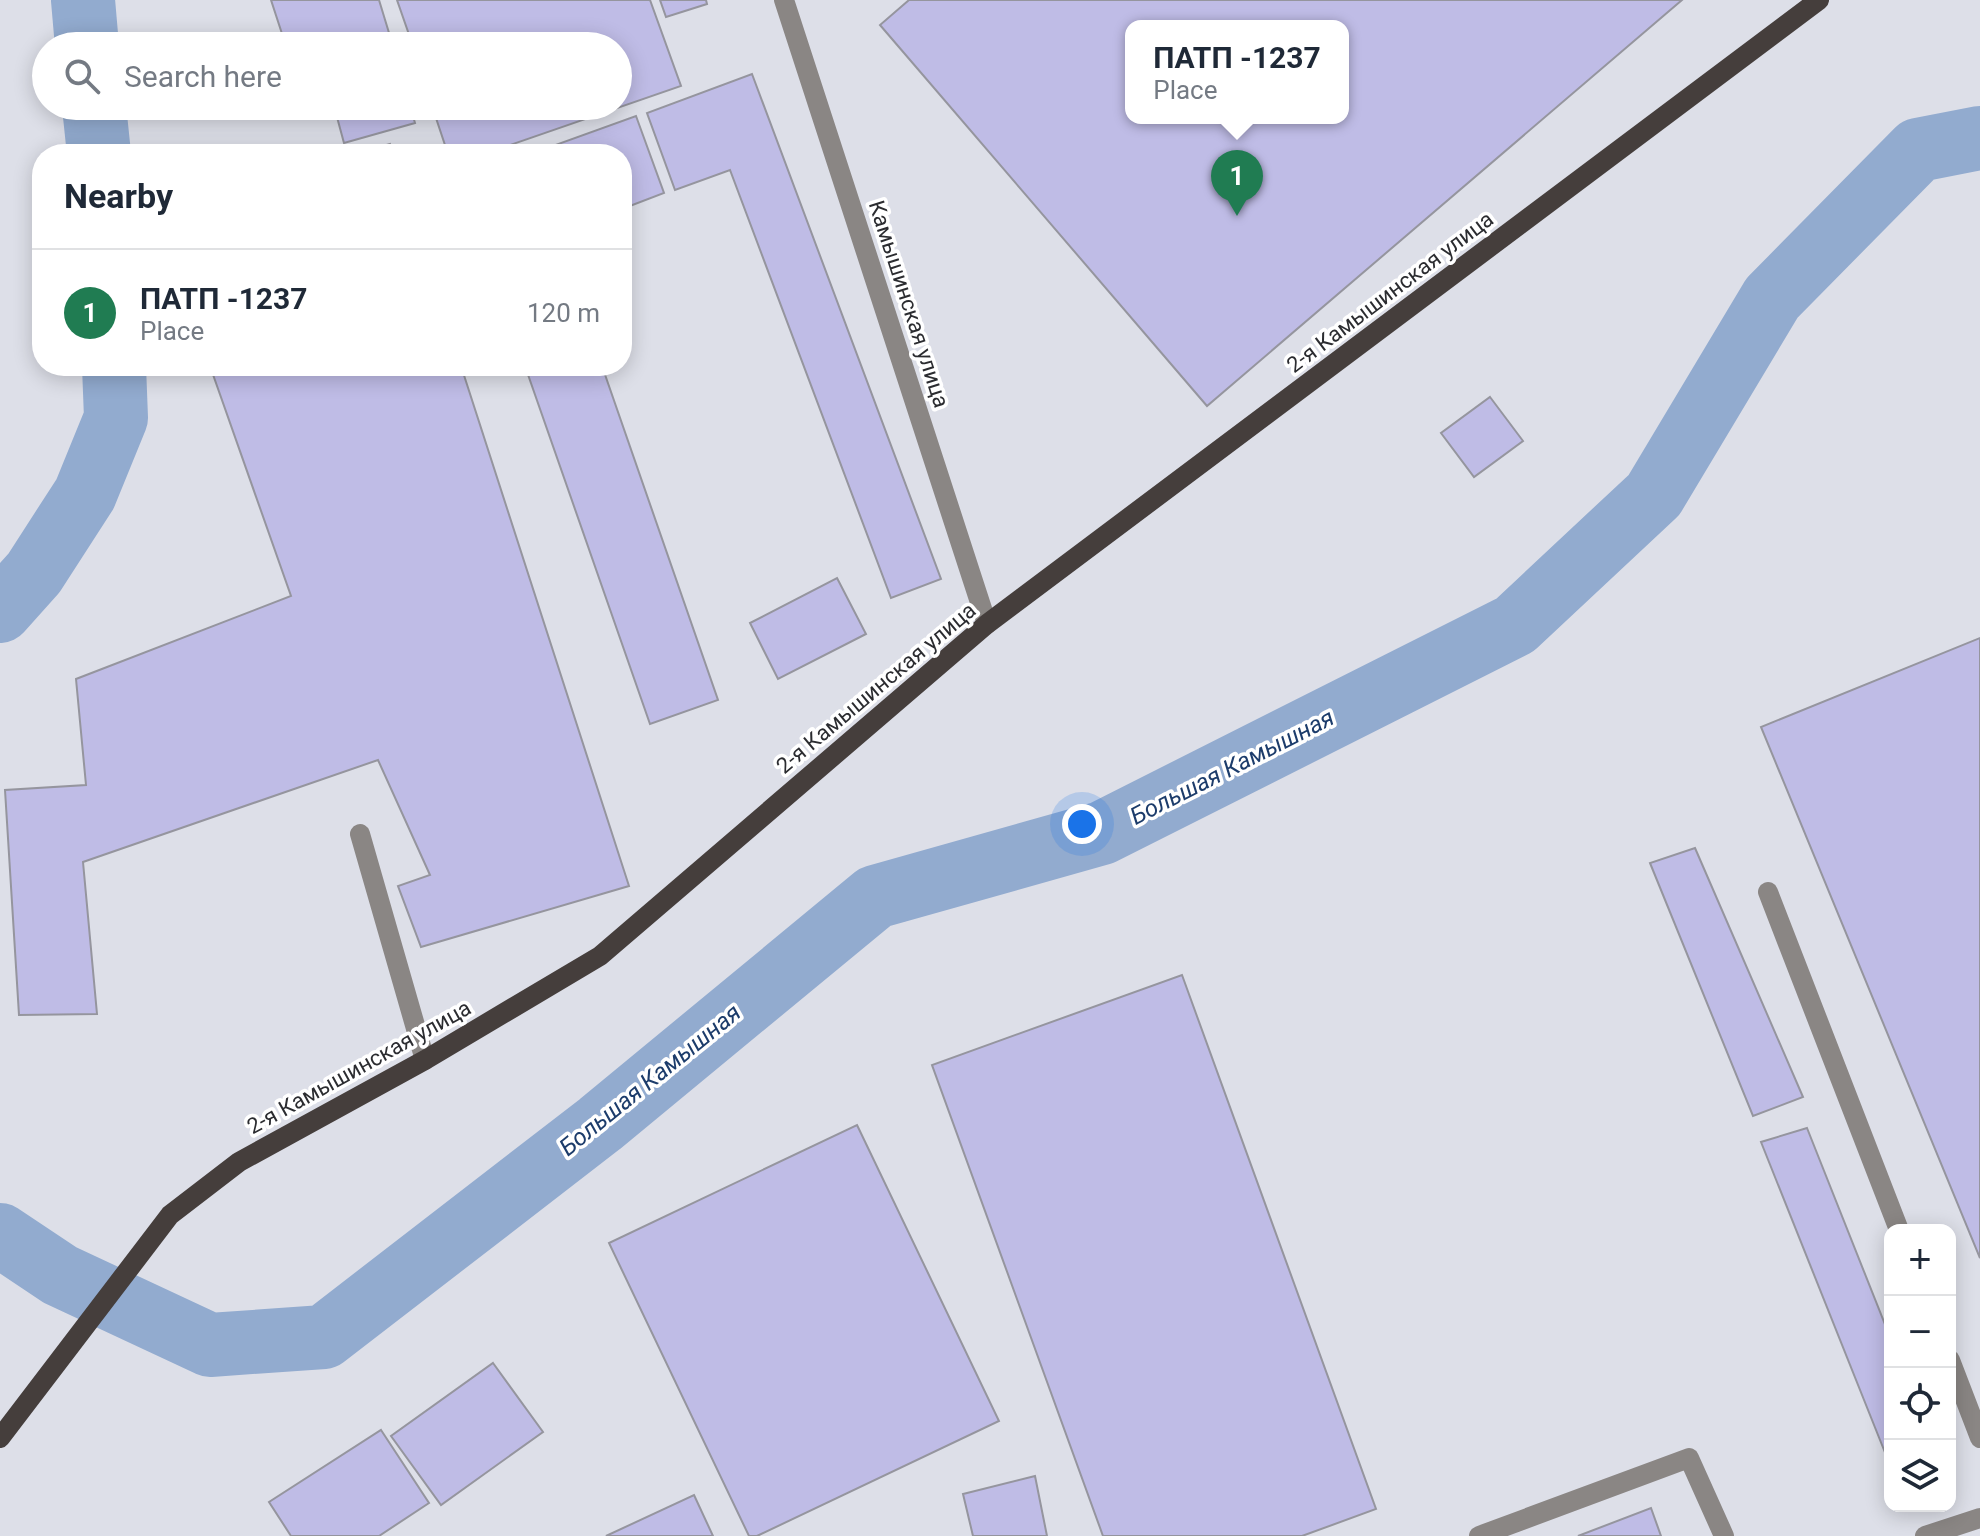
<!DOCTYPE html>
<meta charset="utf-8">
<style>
:root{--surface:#fff;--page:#f6f6f7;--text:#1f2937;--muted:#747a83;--line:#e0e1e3;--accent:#207c52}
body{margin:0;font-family:Roboto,sans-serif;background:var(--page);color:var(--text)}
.controls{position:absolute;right:24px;bottom:24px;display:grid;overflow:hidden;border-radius:16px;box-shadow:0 4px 20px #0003}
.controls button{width:72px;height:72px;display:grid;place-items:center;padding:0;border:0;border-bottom:2px solid var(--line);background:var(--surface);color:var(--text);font:40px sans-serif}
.you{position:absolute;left:1082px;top:824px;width:28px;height:28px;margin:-20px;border:6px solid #fff;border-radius:50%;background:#1a73e8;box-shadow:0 0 0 12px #1a73e833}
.badge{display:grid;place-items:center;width:52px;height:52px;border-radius:50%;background:var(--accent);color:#fff;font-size:26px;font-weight:700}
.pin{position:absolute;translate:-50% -66px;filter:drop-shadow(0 2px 4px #0008)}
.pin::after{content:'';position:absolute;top:42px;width:28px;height:24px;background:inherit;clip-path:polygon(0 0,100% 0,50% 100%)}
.popup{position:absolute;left:1125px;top:20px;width:224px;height:104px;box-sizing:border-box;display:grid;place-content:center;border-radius:16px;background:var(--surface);filter:drop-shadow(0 2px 6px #0005);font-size:26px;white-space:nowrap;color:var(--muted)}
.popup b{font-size:30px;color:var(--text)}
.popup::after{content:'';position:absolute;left:50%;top:100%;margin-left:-16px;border:16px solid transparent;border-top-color:var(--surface)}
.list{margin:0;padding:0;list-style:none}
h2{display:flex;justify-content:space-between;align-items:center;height:104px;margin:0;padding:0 32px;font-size:34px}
h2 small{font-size:26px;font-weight:400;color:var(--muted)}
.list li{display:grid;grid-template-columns:52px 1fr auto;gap:24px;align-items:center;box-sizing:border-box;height:128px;padding:0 32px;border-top:2px solid var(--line)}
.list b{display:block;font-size:30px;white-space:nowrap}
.list p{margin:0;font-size:26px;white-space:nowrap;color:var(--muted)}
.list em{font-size:26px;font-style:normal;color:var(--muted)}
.icon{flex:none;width:44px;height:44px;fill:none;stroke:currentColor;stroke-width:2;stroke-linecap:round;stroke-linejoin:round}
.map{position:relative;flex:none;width:1980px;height:1536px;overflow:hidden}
.search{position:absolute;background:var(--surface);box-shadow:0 4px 20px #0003;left:32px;top:32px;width:600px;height:88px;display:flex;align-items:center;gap:20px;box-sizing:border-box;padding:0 28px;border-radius:44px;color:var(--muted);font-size:30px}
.panel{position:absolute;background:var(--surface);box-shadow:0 4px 20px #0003;left:32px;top:144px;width:600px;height:232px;border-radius:32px}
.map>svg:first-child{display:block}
</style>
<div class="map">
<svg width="1980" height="1536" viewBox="0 0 1980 1536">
<rect width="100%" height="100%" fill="#dddfe8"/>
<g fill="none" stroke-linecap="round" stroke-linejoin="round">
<!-- river -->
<path stroke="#92abcf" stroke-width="64" d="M83,0l4,46
M94,106l5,48
M0,611l34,-38 51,-79 31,-76 -2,-52
M0,1235l60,40 150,70 114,-8 276,-213 275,-227 227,-64 413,-208 139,-130 118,-197 146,-148 62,-12"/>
</g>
<!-- building -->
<path fill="#bfbce6" stroke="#95959e" stroke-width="2" fill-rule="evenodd" d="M271,0h108l14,46h-107z
M397,0h253l31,86 -197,68h-36l-16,-48h186v-60h-205z
M660,0h46l1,4 -41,13z
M909,0h773l-475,406 -327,-381zM1131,26h212v92h-212z
M752,74l189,505 -50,19 -161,-428 -55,20 -28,-77z
M334,106h76l5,17 -71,20z
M636,116l28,77 -42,16v-55h-73l-2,-6z
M390,144l3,10h-39z
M210,366h251l168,520 -208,61 -23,-61 32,-11 -52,-115 -295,102 14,152 -78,1 -14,-225 81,-5 -10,-106 215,-83z
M525,366h77l116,334 -68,24z
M1490,397l33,44 -49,36 -33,-44z
M837,578l29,56 -88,45 -28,-56z
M1980,638v620l-219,-531z
M1695,848l108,249 -50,19 -103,-253z
M1182,975l194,534 -74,27h-199l-171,-471z
M857,1125l142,296 -242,115h-8l-140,-293z
M1807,1128l83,209v128l-129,-323z
M493,1363l50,69 -102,73 -50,-69z
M381,1430l48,73 -50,33h-88l-22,-34z
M1035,1476l12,60h-74l-10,-42z
M694,1495l19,41h-107z
M1651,1508l10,28h-83z"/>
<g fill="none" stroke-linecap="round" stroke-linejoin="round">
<!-- minor -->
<path stroke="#8a8684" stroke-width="20" d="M784,0l203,624
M360,834l65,226
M1768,892l131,338
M1950,1360l30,78
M1479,1536l210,-78 35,78
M1925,1536l55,-18"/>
<!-- major -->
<path stroke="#453e3c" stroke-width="20" d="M0,1438l170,-223 69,-53 186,-102 175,-104 387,-332 832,-624"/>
</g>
<g text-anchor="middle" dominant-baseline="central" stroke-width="7" stroke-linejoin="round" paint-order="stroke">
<!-- street labels -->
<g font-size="22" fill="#2b2c30" stroke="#fff">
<text transform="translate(1390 292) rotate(-37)">2-я Камышинская улица</text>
<text transform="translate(909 304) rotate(72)">Камышинская улица</text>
<text transform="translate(876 688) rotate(-40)">2-я Камышинская улица</text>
<text transform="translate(359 1067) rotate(-29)">2-я Камышинская улица</text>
</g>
<!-- water labels -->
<g font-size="24" font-style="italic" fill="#1c3c6b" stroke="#fff">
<text transform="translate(1232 767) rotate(-27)">Большая Камышная</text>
<text transform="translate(650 1080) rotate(-39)">Большая Камышная</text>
</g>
</g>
</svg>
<div class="controls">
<button>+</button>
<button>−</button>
<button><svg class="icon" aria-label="locate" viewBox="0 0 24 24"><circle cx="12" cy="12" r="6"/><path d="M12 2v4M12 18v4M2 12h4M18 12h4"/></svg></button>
<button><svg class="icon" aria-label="layers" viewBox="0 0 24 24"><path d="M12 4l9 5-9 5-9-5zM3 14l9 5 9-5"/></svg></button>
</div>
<div class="you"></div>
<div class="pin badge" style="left:1237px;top:216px">1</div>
<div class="popup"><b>ПАТП -1237</b>Place</div>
<div class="search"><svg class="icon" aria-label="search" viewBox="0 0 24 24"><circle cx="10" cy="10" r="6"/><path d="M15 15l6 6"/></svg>Search here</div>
<section class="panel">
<h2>Nearby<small></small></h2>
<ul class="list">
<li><span class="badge">1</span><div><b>ПАТП -1237</b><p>Place</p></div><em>120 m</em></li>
</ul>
</section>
</div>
